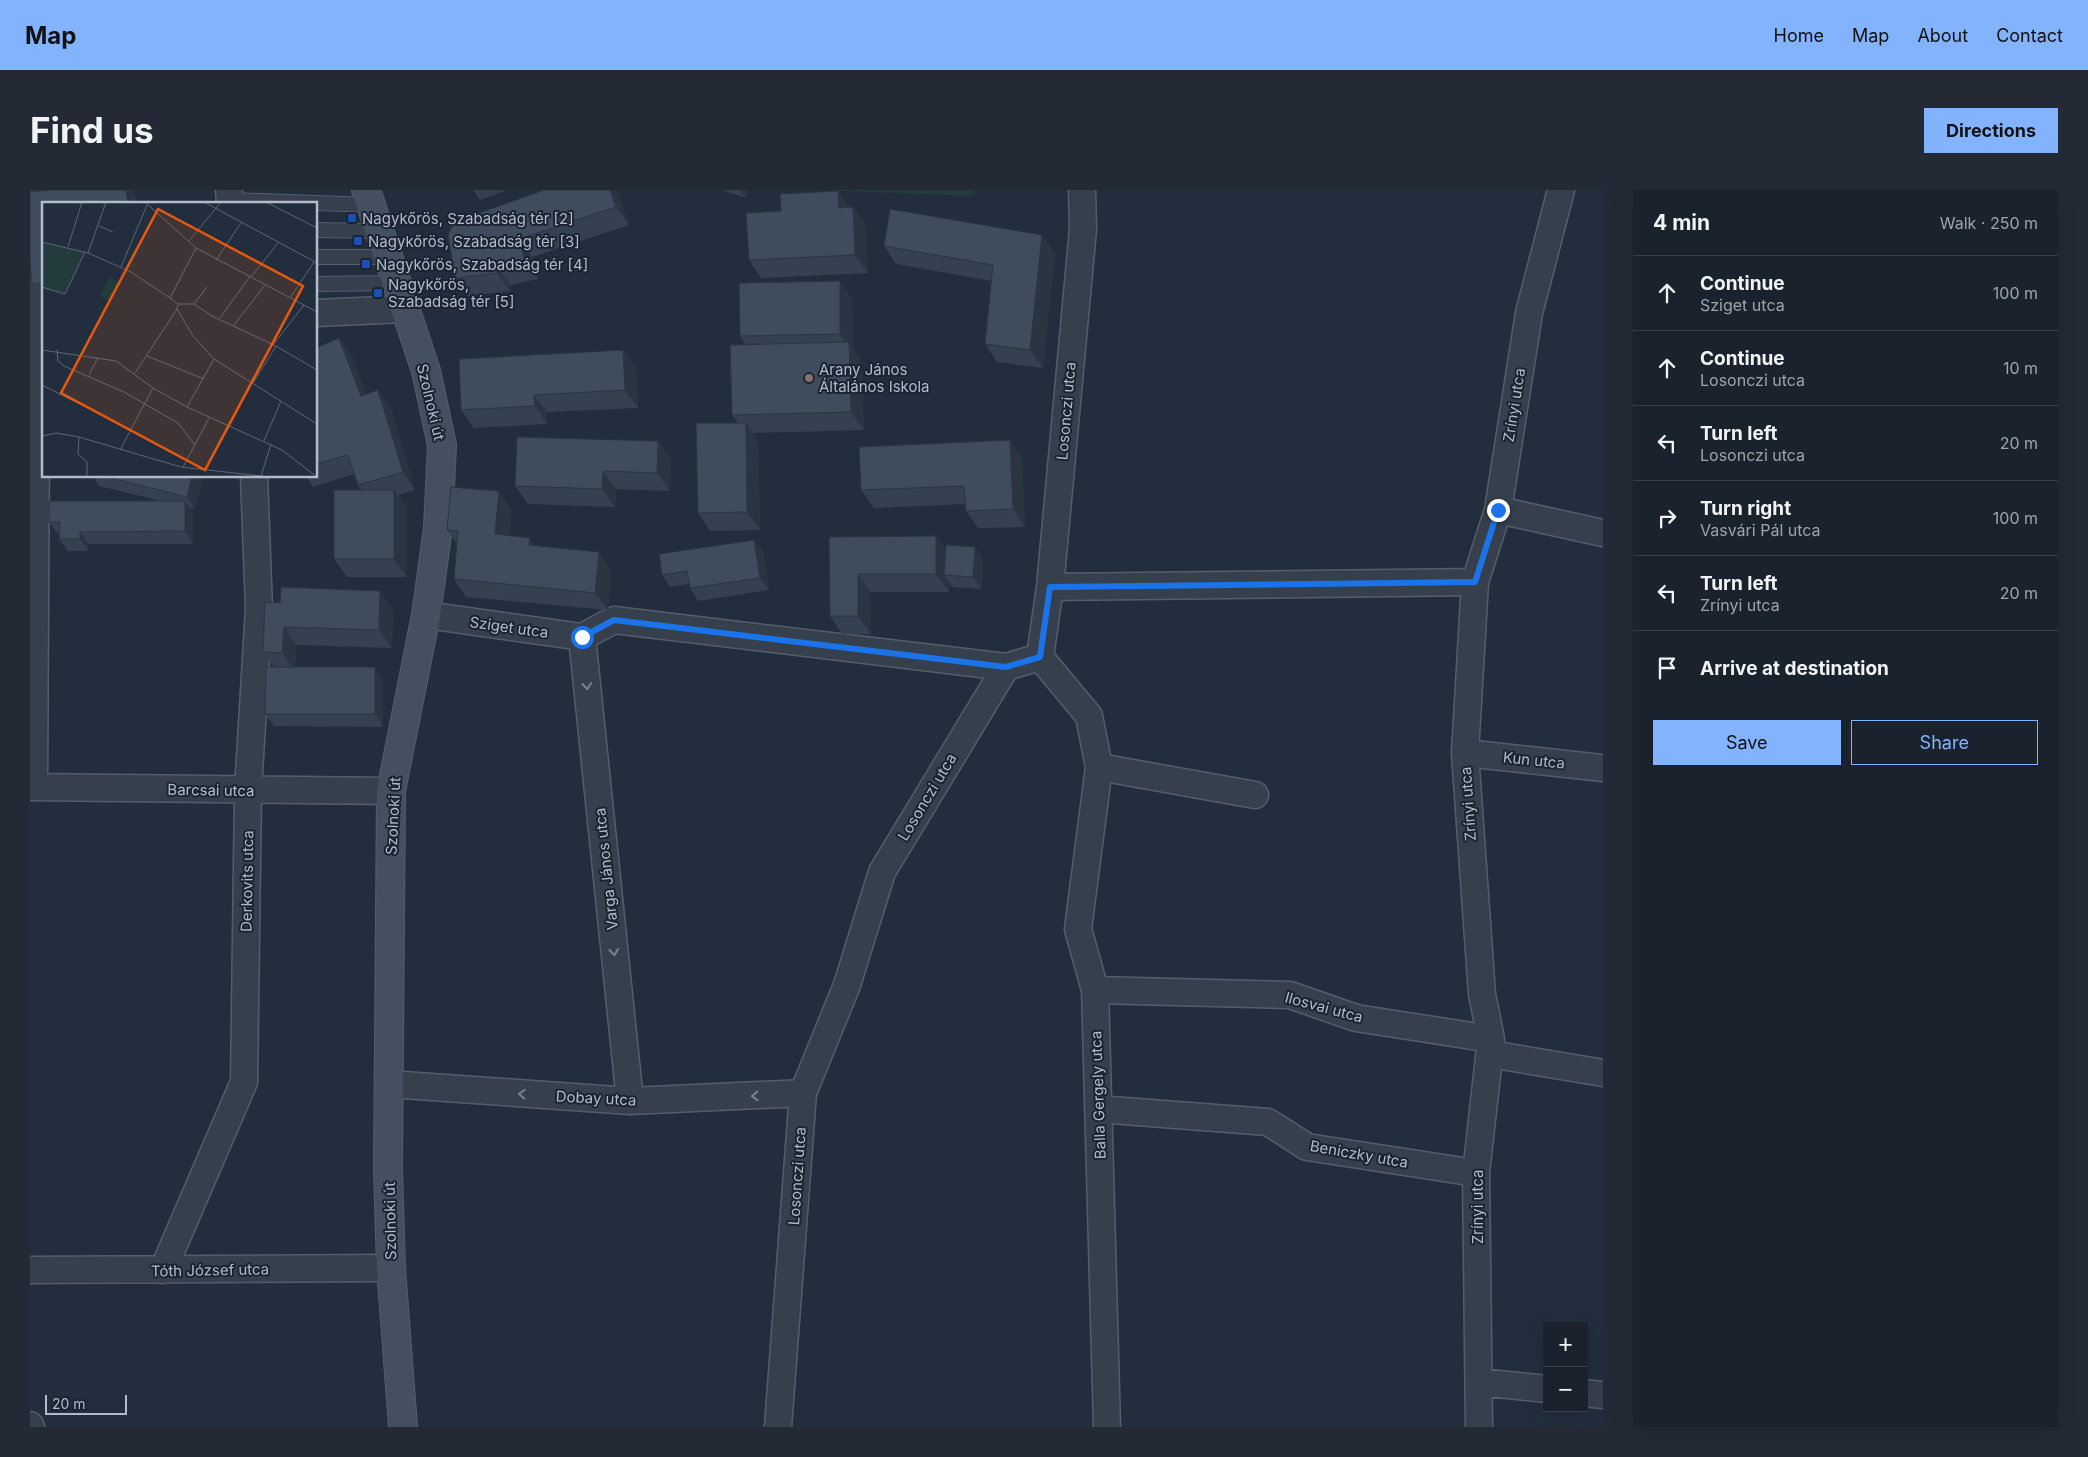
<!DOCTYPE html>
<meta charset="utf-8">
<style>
:root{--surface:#1a222e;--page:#232a36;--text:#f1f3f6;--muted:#9fa4aa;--line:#383f4a;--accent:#83b3fc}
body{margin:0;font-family:Inter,sans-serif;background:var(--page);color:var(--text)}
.controls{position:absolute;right:15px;bottom:15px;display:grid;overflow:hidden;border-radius:0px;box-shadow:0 5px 20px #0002}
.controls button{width:45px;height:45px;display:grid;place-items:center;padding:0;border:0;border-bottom:1px solid var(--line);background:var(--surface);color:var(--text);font:25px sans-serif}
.scale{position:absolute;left:15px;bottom:12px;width:82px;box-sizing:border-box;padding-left:5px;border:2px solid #b2bbc9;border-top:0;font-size:14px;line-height:18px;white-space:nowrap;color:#b2bbc9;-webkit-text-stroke:4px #1b2532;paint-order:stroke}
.stop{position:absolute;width:15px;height:15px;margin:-11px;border:4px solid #1a73e8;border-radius:50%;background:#fff}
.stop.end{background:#1a73e8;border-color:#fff;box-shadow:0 1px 5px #0008}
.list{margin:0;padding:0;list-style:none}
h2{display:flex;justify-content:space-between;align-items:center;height:65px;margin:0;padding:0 20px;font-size:21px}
h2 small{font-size:16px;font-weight:400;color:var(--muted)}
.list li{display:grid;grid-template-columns:32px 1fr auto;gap:15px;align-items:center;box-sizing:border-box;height:75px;padding:0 20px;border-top:1px solid var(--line)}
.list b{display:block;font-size:19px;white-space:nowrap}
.list p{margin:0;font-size:16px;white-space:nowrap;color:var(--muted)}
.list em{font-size:16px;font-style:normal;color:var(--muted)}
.actions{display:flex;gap:10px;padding:15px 20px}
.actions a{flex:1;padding:11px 0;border:1px solid var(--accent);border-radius:0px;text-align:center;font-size:18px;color:var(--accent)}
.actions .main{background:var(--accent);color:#111}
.icon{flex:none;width:28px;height:28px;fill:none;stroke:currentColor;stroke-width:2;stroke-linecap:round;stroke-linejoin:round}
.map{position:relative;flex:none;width:1573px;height:1237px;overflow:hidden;border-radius:0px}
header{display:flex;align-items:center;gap:30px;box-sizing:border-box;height:70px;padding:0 25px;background:var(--accent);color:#111}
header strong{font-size:24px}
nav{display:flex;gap:28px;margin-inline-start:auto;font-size:18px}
.intro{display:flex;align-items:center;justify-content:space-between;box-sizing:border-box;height:120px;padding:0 30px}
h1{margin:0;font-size:35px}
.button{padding:12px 22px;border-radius:0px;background:var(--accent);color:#111;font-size:18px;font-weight:700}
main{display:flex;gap:30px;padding:0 30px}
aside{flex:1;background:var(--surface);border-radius:0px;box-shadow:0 5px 20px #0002}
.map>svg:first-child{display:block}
</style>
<header>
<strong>Map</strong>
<nav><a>Home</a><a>Map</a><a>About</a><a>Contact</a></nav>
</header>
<div class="intro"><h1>Find us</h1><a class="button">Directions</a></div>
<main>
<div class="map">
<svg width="1573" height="1237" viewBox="0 0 1573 1237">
<rect width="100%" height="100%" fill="#222e3d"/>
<!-- green -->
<path fill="#243b3e" d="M785,0h159v6z"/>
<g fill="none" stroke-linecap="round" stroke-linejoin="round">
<!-- lane casing -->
<g stroke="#545e6b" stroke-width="16">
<path id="lane" d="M200,10l141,5
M286,40l63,1
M286,67h72
M286,94l80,-1"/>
</g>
<!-- street casing -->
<g stroke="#545e6b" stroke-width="29">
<path id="street" d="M0,0l7,71 -3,526
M199,0l1,14
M286,123l89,-4
M1468,320l105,23
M1020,397l425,-5
M396,425l156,22 32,-17 392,47
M552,447l48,464
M1010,467l49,59 10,51 -21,162 17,61 12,437
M1435,563l138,15
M1069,577l156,28
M0,597l361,4
M1065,800l195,5 66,23 135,21
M1460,864l113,19
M359,894l241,17 173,-8
M1068,919l170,13 39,25 169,26
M0,1080l361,-2
M133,1080l81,-188 4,-292 11,-181 -5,-133
M1449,1192l68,7
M1554,1203l19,2
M0,1235l1,2
M748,1237l25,-334 44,-108 35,-113 124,-205 34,-10 10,-70 33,-358 -1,-39
M1449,1237l-3,-254 15,-134 -9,-45 -17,-241 10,-171 23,-72 31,-197 32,-123"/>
</g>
<!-- secondary casing -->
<g stroke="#545e6b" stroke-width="30">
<path id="secondary" d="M336,0l60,181 16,74 -4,83 -12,87 -35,176 -3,379 3,98 12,159"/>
</g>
<!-- lane -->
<use href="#lane" stroke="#36404d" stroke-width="14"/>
<!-- street -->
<use href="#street" stroke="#36404d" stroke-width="26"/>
<!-- secondary -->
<use href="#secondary" stroke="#444f60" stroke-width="28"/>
</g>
<!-- wall -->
<path fill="#354150" d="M443,0h34l-27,10z
M514,0h73l12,35 -97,32 6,22 -28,6v6l-43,5 -12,-18z
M692,0h26l-2,8z
M14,14v96l-12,-16z
M819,17h4l12,18 3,48 -107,5 -12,-18z
M854,56l171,7 -12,115 -46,-6 -12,-18 6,-63 -95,-17z
M810,91l12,18 1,49 8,12 3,70 -111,3 5,8 2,89 -50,1 -12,-18 40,-90 -6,-8 14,-70 -6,-9z
M309,148l13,18 14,38 25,14 24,82 -17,5 9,13v69h-60l-13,-18 27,-69 -3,-5 -4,-11 -41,13 -7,-11h10v-128z
M593,160l13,18 2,40 -91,4v12l-73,4 -13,-18z
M628,251l13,18 -1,32 -54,-2 -1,18 -87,-3 -13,-18z
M992,268l3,69 -47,1 -12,-17 -1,-7 -91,4 -13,-18z
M63,286h110l-8,33 -5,-1 3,5v31h-105v7h-20l-9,-12v-5h-1l-9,-12 112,-21 -62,-15z
M481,319l-2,27 27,10 75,24 -3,40 -142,-13 -12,-18 3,-35 -10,-14z
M799,347l116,12 30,-2 8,12 -1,30 -30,-2 -3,-5v10h-79l1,42h-29l-12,-18z
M724,350l9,12 6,38 -71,11 -8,-13 -1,-4 -19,3 -8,-12z
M235,412l128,7 -1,39 -96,-3 -1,22 88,12v48l-109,-1 -9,-12 9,-47 -11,-15z"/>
<!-- shaded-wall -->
<path fill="#2b3541" d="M96,0h6l9,14h-13z
M580,0h7l12,35 -13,-18z
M710,0h8l-2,8z
M808,1l12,18 -11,-1z
M823,17l12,18 3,48 -13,-18z
M1012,45l13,18 -12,115 -13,-18z
M489,49l13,18 6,22 -13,-17z
M467,77l13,18v6l-13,-18z
M810,91l12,18 1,49 8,12 3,70 -13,-18 -2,-65 -9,-13z
M309,148l13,18 21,58 -12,-18z
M593,160l13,18 2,40 -13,-18z
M348,200l13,18 24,82 -12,-18z
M504,205l13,17v12l-12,-18z
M716,233l12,18 2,89 -13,-18z
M980,250l12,18 3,69 -12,-18z
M628,251l13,18 -1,32 -13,-18z
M573,281l13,18 -1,18 -13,-18z
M162,286h11l-8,33 -8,-12z
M364,300l13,18v69l-13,-18z
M469,301l12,18 -4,43 -12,-18z
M155,311l8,12v31l-8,-13z
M50,342l8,12v7l-8,-12z
M906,346l13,18 -5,21 5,7v10l-13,-18z
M500,348l12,17 -13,-10z
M724,350l9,12 6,38 -9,-12z
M945,357l8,12 -1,30 -9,-12z
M569,362l12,18 -3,40 -13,-17z
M828,384l12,18 1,42 -13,-18z
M350,401l13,18 -1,39 -13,-18z
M254,437l12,18 -1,26 -13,-18z
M345,477l8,12v48l-8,-13z"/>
<!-- building -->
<path fill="#3e4c5d" stroke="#2b3541" d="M7,0h11l-11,1z
M18,0h78l2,14h-84v78l-12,2 -2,-21v-71z
M514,0h66l6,17 -97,32 6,23 -28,5v6l-42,5 -7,-43 6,-13z
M808,1l1,17 14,-1 2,48 -106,5 -3,-47 35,-2 -1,-17z
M860,19l152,26 -12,115 -45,-6 8,-79 -109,-19z
M810,91v53l-100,2 -1,-53z
M309,148l22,58 17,-6 25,82 -45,13 -10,-30 -32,9v-116z
M819,152l2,70 -119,3 -2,-70z
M593,160l2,40 -91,5 1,11 -74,4 -2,-51z
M666,233h50l1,89 -49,1z
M487,247l141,4 -1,32 -54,-2 -1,18 -87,-3z
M980,250l3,69 -47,2 -2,-25 -103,4 -2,-43z
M72,286h90l-5,21z
M421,297l48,4 -4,43 35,4 -1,7 70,7 -4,41 -141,-14 4,-48 -11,-1z
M304,300h60v69h-60z
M19,311h136v30l-105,1v7h-21l1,-17h-11z
M906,346v38h-78v42h-28l-1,-79z
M724,350l6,38 -70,10 -3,-17 -25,4 -3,-21z
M916,355l29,2 -2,30 -29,-2z
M251,397l99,4 -1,39 -95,-3 -2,26 -19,-1 2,-50 15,1z
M236,477h109v47h-110z"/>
<!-- one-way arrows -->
<defs><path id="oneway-chevron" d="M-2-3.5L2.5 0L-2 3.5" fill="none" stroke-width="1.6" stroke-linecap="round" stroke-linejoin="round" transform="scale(1.25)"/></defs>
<g stroke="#7a8491">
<use href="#oneway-chevron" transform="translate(557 496) rotate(84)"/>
<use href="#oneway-chevron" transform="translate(584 762) rotate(84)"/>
<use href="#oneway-chevron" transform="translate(492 904) rotate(-176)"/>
<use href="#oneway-chevron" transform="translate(725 906) rotate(177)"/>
</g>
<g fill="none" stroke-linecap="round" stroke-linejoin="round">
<!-- route -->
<path stroke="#1a73e8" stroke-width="6" d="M552,447l32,-17 392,47 34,-10 10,-70 425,-5 23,-72"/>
</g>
<!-- markers -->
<g fill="#1a4fb4" stroke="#1b2532" stroke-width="2">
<rect x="317" y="23" width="10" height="10" rx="2.5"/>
<rect x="323" y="46" width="10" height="10" rx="2.5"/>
<rect x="331" y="69" width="10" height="10" rx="2.5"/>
<rect x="343" y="98" width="10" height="10" rx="2.5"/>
</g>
<circle fill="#8d6e63" stroke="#1b2532" stroke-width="2" cx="779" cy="188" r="5"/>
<g text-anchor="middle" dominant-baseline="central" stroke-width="4" stroke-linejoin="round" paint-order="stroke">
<!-- poi labels -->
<g font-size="15" fill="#b2bbc9" stroke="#1b2532" text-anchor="start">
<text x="332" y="28">Nagykőrös, Szabadság tér [2]</text>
<text x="338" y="51">Nagykőrös, Szabadság tér [3]</text>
<text x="346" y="74">Nagykőrös, Szabadság tér [4]</text>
<text x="358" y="94">Nagykőrös,<tspan x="358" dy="17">Szabadság tér [5]</tspan></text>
<text x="789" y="179">Arany János<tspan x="789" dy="17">Általános Iskola</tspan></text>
</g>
<!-- street labels -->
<g font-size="15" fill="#b2bbc9" stroke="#1b2532">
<text transform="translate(401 212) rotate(77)">Szolnoki út</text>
<text transform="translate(1484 215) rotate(-81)">Zrínyi utca</text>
<text transform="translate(1036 221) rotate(-85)">Losonczi utca</text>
<text transform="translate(479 437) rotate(8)">Sziget utca</text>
<text transform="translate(1504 570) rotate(6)">Kun utca</text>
<text transform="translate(181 600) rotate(1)">Barcsai utca</text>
<text transform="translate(897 607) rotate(-59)">Losonczi utca</text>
<text transform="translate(1438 614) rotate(-94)">Zrínyi utca</text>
<text transform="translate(363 626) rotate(-87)">Szolnoki út</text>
<text transform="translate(576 679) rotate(-96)">Varga János utca</text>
<text transform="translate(217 691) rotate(-89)">Derkovits utca</text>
<text transform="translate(1294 817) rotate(15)">Ilosvai utca</text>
<text transform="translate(1068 905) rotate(-92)">Balla Gergely utca</text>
<text transform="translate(566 908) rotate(3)">Dobay utca</text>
<text transform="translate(1329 964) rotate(10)">Beniczky utca</text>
<text transform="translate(767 986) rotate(-86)">Losonczi utca</text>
<text transform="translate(1447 1017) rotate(-90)">Zrínyi utca</text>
<text transform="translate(360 1031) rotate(-91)">Szolnoki út</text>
<text transform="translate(180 1080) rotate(-1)">Tóth József utca</text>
</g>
</g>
<!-- overview -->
<g transform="translate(12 12)">
<rect width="275" height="275" fill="#222e3d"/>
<path d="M0,40l43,10 -20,42 -23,-7zM68,75l10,6 -11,18 -9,-5z" fill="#243b3e"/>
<path fill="none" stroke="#5c6675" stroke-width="1" d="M103,0l51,46 121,64M162,0l113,61M224,0l51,26M57,24l14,6M147,39l32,-39M0,40l46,11 43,19 39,26 8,6 -1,5 16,27 21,23 103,65M26,45l14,-45M46,51l18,-51M174,58l25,-37M79,65l26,-62M210,74l26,-33M0,85l23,7 20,-42M128,96l26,-50M248,96l24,-36M136,102h16l18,12 64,30 41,24M152,102l13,-17M178,116l31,-43M192,123l31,-40M231,143l31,-40M0,148l74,11 37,27 34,19 95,43 35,27M15,148l1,11 6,5 60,26 54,31 17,22M105,154l57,23M93,171l42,-64M47,173l9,-18M211,181l23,-37M0,183l89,45M145,205l27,-48M0,234l14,-3 23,4 102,30 89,10M37,235l-1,17 9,8v15M222,239l17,-40M78,248l33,-62M141,265l26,-49M219,274l10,-32"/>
<path fill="#e8590c" fill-opacity="0.15" stroke="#e8590c" stroke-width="2.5" d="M116,7l145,77 -98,184 -144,-77z"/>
<rect width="275" height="275" fill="none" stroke="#b2bbc9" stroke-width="2.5"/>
</g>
</svg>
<div class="controls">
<button>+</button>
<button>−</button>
</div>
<div class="scale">20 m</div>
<div class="stop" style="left:552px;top:447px"></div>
<div class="stop end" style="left:1468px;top:320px"></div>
</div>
<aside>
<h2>4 min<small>Walk · 250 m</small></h2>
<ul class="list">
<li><svg class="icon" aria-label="ahead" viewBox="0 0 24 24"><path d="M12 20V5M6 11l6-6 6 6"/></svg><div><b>Continue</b><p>Sziget utca</p></div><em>100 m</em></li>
<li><svg class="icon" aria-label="ahead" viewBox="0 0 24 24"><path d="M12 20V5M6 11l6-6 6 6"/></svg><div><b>Continue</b><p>Losonczi utca</p></div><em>10 m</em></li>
<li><svg class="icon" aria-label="left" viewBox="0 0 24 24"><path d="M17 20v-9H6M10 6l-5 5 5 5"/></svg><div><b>Turn left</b><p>Losonczi utca</p></div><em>20 m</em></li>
<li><svg class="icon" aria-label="right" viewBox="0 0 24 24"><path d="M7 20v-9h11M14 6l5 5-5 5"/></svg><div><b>Turn right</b><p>Vasvári Pál utca</p></div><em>100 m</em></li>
<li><svg class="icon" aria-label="left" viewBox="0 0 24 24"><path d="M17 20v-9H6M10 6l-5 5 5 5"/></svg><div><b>Turn left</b><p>Zrínyi utca</p></div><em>20 m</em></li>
<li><svg class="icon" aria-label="arrive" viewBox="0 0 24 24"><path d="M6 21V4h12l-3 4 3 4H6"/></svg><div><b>Arrive at destination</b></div></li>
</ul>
<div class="actions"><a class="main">Save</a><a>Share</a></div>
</aside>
</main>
